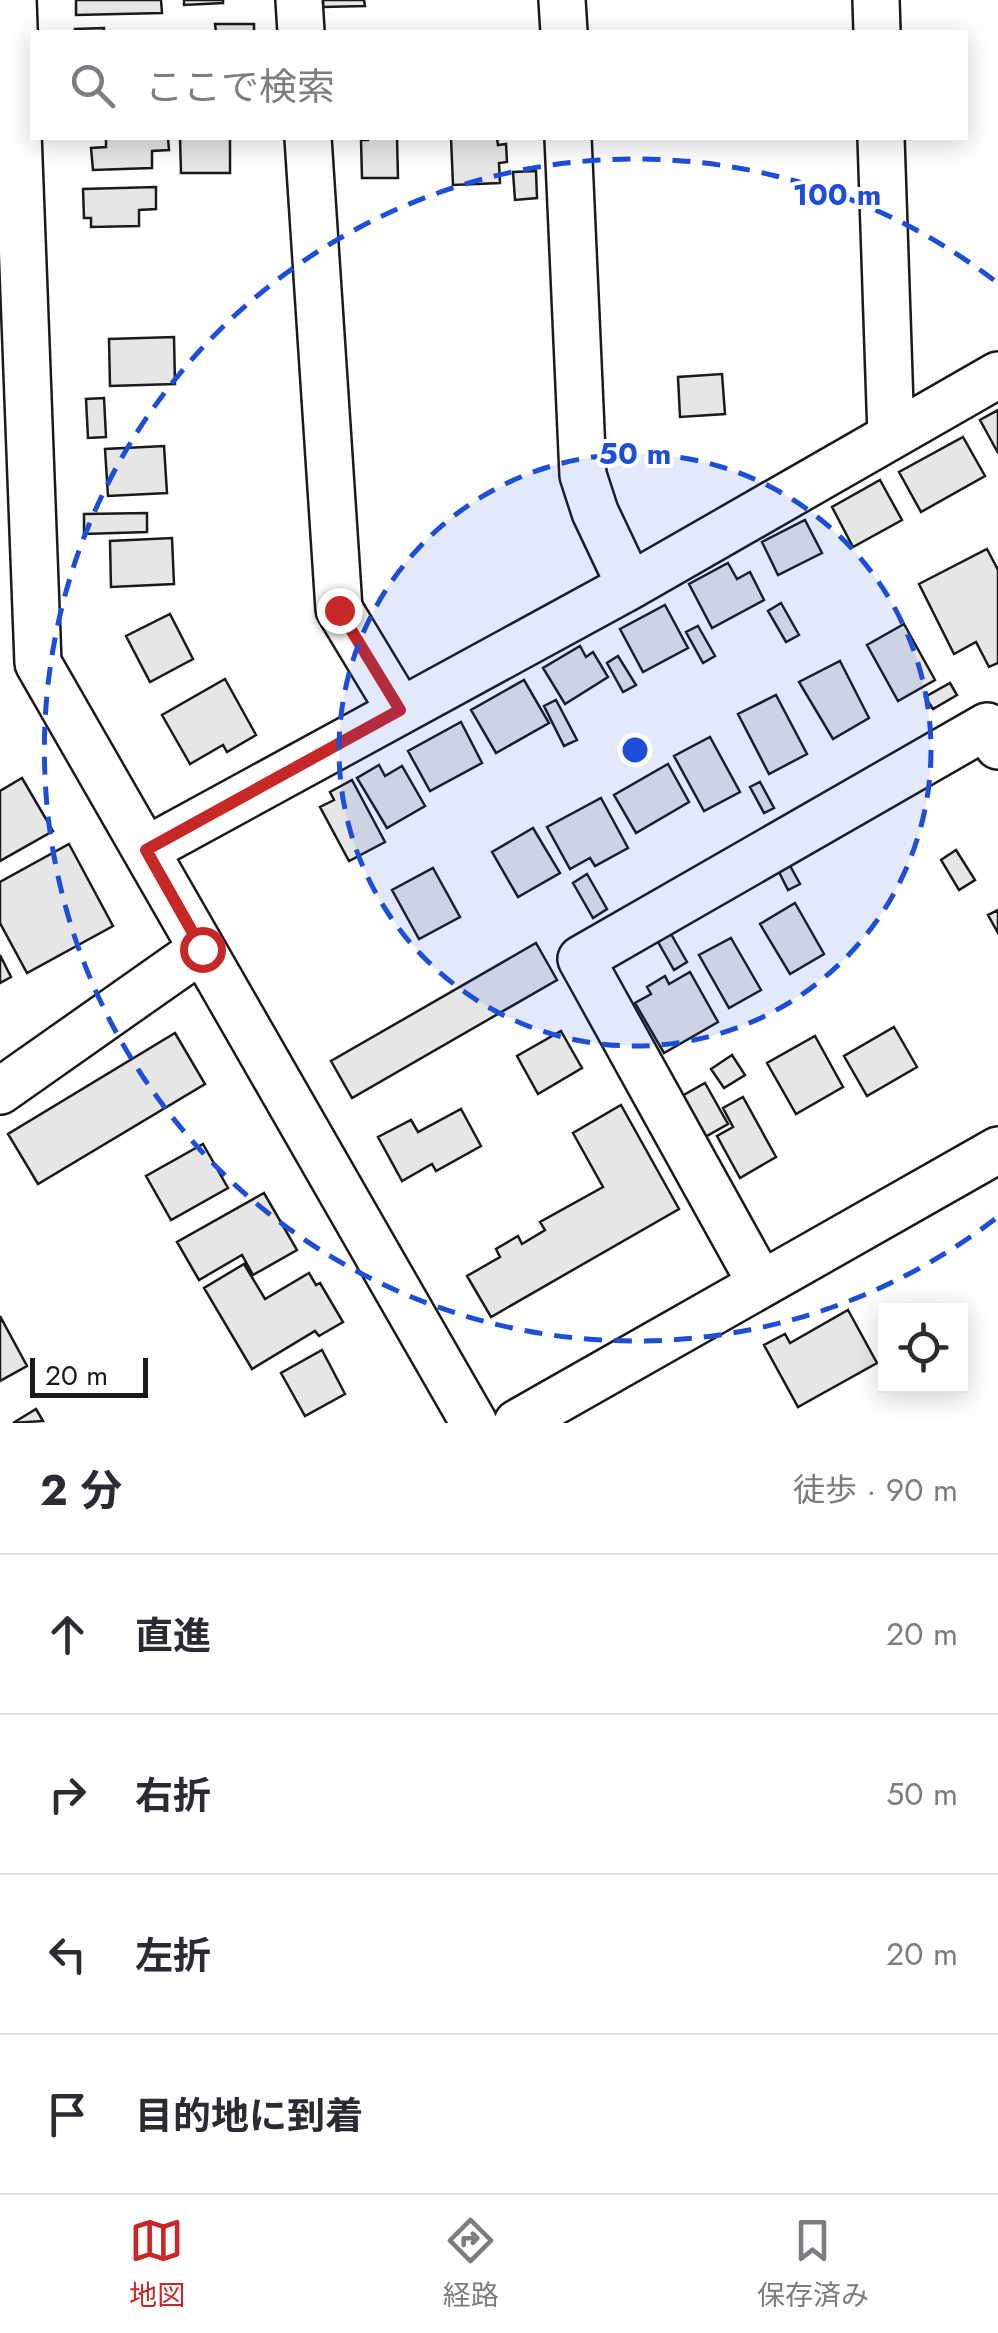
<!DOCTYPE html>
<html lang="ja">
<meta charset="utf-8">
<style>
:root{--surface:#fff;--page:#f2f2f3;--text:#2b2b33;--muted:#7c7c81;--line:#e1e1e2;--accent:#c62828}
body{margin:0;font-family:Jost,"Noto Sans JP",sans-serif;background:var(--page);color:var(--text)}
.controls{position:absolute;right:30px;bottom:30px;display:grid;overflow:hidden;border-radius:0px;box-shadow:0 5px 25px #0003}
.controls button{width:90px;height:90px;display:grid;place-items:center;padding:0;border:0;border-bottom:2px solid var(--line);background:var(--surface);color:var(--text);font:50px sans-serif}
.scale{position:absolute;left:30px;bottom:25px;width:118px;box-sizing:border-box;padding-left:10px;border:5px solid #1a1a1a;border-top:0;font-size:28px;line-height:35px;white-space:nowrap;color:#1a1a1a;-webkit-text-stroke:8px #fff;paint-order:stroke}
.stop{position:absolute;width:30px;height:30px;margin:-22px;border:8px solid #c62828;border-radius:50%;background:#fff}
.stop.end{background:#c62828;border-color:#fff;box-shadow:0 2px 10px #0008}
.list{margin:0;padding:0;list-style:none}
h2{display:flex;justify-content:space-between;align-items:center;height:130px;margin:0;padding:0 40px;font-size:42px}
h2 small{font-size:32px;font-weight:400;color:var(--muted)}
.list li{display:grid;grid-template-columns:65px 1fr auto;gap:30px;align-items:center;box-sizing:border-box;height:160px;padding:0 40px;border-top:2px solid var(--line)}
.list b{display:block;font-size:38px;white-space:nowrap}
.list em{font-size:32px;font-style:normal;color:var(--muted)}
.icon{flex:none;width:55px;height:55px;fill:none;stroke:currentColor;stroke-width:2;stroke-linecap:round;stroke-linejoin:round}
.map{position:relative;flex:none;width:998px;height:1423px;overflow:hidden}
.search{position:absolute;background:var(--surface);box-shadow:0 5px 25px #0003;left:30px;right:30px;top:30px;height:110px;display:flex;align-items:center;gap:25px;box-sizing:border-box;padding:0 35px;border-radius:0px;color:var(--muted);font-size:38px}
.sheet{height:770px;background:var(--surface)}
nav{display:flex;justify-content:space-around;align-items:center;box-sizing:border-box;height:140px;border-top:2px solid var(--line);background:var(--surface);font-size:28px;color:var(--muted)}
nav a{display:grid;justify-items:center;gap:5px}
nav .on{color:var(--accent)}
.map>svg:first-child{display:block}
</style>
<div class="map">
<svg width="998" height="1423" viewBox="0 0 998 1423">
<rect width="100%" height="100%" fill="#fff"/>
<!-- building -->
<path fill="#e6e6e6" stroke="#1a1a1a" stroke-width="2.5" d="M76,0h85l1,13 -86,2z
M184,0h39v3l-39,2z
M323,0h41l1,6 -42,1z
M215,24h39v8h-38z
M104,28v4h-29v-3z
M106,138h62l1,12 -17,1v17l-59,2 -2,-22 15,-1z
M180,138h50v35h-49z
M368,138h29l1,40h-36l-1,-38h7z
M451,138h46l1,7 8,-1 1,18 -8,1 1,20 -47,2z
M536,171l1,27 -22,2 -2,-28z
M156,187v22l-17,1v16l-48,1v-9h-7l-1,-29z
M174,337l1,47 -65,2 -1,-47z
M722,374l3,40 -45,3 -2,-40z
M104,398l2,39 -18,1 -2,-39z
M998,410v43l-18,-33z
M963,437l22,39 -64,36 -22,-40z
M164,446l3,47 -59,3 -3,-47z
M880,480l22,40 -49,27 -21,-40z
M147,513v19l-63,2v-20z
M805,520l17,33 -44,22 -16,-33z
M172,538l2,46 -63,3 -1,-46z
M987,549l11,21v93l-9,4 -13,-25 -22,12 -35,-70z
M728,563l9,16 13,-7 14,28 -52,28 -23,-44z
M781,603l18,32 -13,7 -18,-31z
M665,605l23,43 -45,24 -23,-43z
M170,614l23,45 -43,23 -24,-46z
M904,624l31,56 -37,21 -31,-56z
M698,626l17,30 -12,7 -17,-31z
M580,646l6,11 7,-5 15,25 -43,27 -22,-36z
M618,656l18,29 -13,7 -16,-29z
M840,661l29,57 -36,21 -34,-57z
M225,679l31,56 -29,17 -4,-7 -33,19 -28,-49z
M524,680l25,43 -53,30 -25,-43z
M950,683l7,12 -24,14 -8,-12z
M776,695l31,59 -38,20 -31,-60z
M556,700l21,40 -13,6 -20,-40z
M461,722l21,41 -52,28 -22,-40z
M710,737l30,55 -36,19 -30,-55z
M668,764l21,38 -53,31 -22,-38z
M379,765l6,11 17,-10 23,40 -38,22 -30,-50z
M22,778l31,53 -53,30v-70z
M352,780l33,62 -36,19 -29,-54 14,-7 -4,-8z
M760,782l14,26 -10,5 -14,-26z
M601,798l27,50 -33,18 -5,-8 -20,11 -23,-42z
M533,828l27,45 -42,24 -26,-45z
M69,844l44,82 -86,47 -27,-50v-41z
M956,850l19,30 -16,10 -18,-30z
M788,862l12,22 -12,6 -11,-22z
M433,868l27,49 -41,22 -27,-49z
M587,874l20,35 -14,9 -20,-35z
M795,903l29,51 -34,20 -30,-50z
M998,910v23l-10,-18z
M667,927l20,35 -13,8 -20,-35z
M731,938l30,52 -32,18 -30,-53z
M536,943l21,37 -205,118 -21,-37z
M0,955l11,22 -11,6z
M690,972l28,50 -54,31 -29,-50 16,-9 -4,-7 18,-11 4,8z
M894,1027l23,40 -50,29 -23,-40z
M561,1031l21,37 -44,26 -21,-38z
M175,1033l30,51 -167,100 -30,-50z
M815,1036l28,51 -47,27 -29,-51z
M732,1055l13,20 -21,13 -13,-19z
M705,1083l23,41 -23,13 -23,-41z
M743,1097l33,60 -36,21 -23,-42 16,-9 -10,-19z
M621,1105l58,104 -188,108 -24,-41 33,-19 -4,-8 22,-13 4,8 23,-14 -5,-8 63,-35 -30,-54z
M461,1109l20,37 -45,25 -4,-7 -30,17 -24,-44 33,-17 7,12z
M203,1144l25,44 -57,32 -25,-44z
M264,1193l33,57 -44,25 -11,-20 -43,25 -22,-38z
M244,1264l21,35 44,-26 7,12 4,-2 23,39 -24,14 -4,-5 -63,38 -48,-81z
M848,1310l29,53 -79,44 -34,-62 21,-11 5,9z
M0,1316l27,50 -27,15z
M322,1350l23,44 -40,22 -24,-43z
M36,1409l7,12 -30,2z"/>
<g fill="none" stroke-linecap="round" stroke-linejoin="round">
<!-- minor casing -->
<g stroke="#1a1a1a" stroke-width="50">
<path id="minor" d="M13,0l25,663 436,760
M299,0l2,32
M562,0l2,32
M876,0l1,32
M308,138l31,471 61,101
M568,138l15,337 12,37 35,74
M881,138l10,298
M146,850l484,-264 368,-211
M0,1091l202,-142
M761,1284l-180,-325 406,-233 11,20
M517,1423l481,-273"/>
</g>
<!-- minor -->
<use href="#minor" stroke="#fff" stroke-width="45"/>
</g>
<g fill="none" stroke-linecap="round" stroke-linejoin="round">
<!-- route -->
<path stroke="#c62828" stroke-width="12" d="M202,949l-56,-99 254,-140 -61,-100"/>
</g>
<!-- distance rings -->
<circle cx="635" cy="750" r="296" fill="#1d4ed8" fill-opacity=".12"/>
<g fill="none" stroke="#1d4ed8" stroke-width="5" stroke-dasharray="18 12">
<circle cx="635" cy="750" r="296"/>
<path d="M995 1219A591 591 0 1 1 995 281"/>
</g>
<circle cx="635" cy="750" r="15" fill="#1d4ed8" stroke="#fff" stroke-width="5"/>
<g font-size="30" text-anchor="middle" font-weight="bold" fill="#1d4ed8" stroke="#fff" stroke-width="8" stroke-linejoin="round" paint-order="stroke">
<text x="837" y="205">100 m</text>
<text x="635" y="464">50 m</text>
</g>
</svg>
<div class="controls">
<button><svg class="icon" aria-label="locate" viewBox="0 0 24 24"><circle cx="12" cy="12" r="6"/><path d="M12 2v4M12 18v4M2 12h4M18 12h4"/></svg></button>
</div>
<div class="scale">20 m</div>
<div class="stop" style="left:202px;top:949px"></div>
<div class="stop end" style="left:339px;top:610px"></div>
<div class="search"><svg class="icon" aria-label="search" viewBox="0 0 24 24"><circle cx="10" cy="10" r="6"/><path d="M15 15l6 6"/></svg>ここで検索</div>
</div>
<section class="sheet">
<h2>2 分<small>徒歩 · 90 m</small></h2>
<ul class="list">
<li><svg class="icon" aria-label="ahead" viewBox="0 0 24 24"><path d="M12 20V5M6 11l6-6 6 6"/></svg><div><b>直進</b></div><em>20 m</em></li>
<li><svg class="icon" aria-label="right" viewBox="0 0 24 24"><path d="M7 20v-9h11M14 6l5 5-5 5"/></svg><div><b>右折</b></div><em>50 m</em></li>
<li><svg class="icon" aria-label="left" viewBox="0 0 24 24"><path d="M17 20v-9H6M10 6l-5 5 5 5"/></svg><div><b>左折</b></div><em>20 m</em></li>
<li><svg class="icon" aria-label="arrive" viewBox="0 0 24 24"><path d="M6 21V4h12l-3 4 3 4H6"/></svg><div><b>目的地に到着</b></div></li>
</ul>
</section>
<nav>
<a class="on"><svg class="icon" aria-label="map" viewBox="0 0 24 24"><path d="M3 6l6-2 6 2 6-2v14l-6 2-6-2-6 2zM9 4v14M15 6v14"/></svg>地図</a>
<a><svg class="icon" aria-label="directions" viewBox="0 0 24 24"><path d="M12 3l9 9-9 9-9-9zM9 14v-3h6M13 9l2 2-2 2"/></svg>経路</a>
<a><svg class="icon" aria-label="saved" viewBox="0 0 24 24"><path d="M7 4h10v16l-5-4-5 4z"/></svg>保存済み</a>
</nav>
